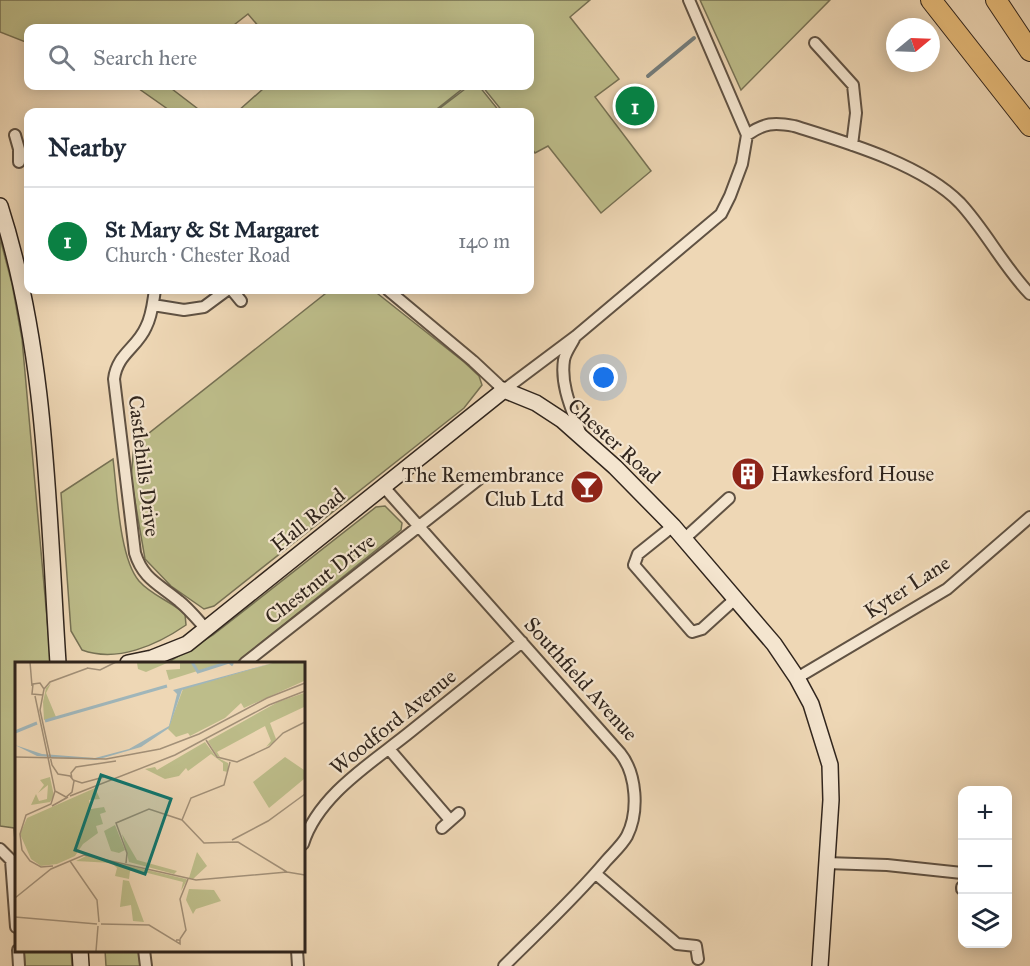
<!DOCTYPE html>
<meta charset="utf-8">
<style>
:root{--surface:#fff;--page:#f6f6f7;--text:#1f2937;--muted:#747a83;--line:#e0e1e3;--accent:#0b8043}
body{margin:0;font-family:"IM FELL Great Primer",serif;background:var(--page);color:var(--text)}
.controls{position:absolute;right:18px;bottom:18px;display:grid;overflow:hidden;border-radius:12px;box-shadow:0 3px 15px #0003}
.controls button{width:54px;height:54px;display:grid;place-items:center;padding:0;border:0;border-bottom:2px solid var(--line);background:var(--surface);color:var(--text);font:30px sans-serif}
.compass{position:absolute;left:886px;top:18px;width:54px;height:54px;border-radius:50%;background:var(--surface);box-shadow:0 3px 15px #0003;rotate:71deg}
.you{position:absolute;left:604px;top:378px;width:21px;height:21px;margin:-15px;border:4px solid #fff;border-radius:50%;background:#1a73e8;box-shadow:0 0 0 9px #1a73e833}
.badge{display:grid;place-items:center;width:39px;height:39px;border-radius:50%;background:var(--accent);color:#fff;font-size:20px;font-weight:700}
.pin{position:absolute;translate:-50% -50%;border:3px solid #fff;box-shadow:0 2px 6px #0006}
.list{margin:0;padding:0;list-style:none}
h2{display:flex;justify-content:space-between;align-items:center;height:78px;margin:0;padding:0 24px;font-size:26px}
h2 small{font-size:20px;font-weight:400;color:var(--muted)}
.list li{display:grid;grid-template-columns:39px 1fr auto;gap:18px;align-items:center;box-sizing:border-box;height:108px;padding:0 24px;border-top:2px solid var(--line)}
.list b{display:block;font-size:22px;white-space:nowrap}
.list p{margin:0;font-size:20px;white-space:nowrap;color:var(--muted)}
.list em{font-size:20px;font-style:normal;color:var(--muted)}
.icon{flex:none;width:33px;height:33px;fill:none;stroke:currentColor;stroke-width:2;stroke-linecap:round;stroke-linejoin:round}
.map{position:relative;flex:none;width:1030px;height:966px;overflow:hidden}
.search{position:absolute;background:var(--surface);box-shadow:0 3px 15px #0003;left:24px;top:24px;width:510px;height:66px;display:flex;align-items:center;gap:15px;box-sizing:border-box;padding:0 21px;border-radius:12px;color:var(--muted);font-size:22px}
.panel{position:absolute;background:var(--surface);box-shadow:0 3px 15px #0003;left:24px;top:108px;width:510px;height:186px;border-radius:12px}
.map>svg:first-child{display:block}
</style>
<div class="map">
<svg width="1030" height="966" viewBox="0 0 1030 966">
<rect width="100%" height="100%" fill="#eed7b5"/>
<filter id="stains"><feTurbulence type="fractalNoise" baseFrequency=".00333" numOctaves="4"/><feColorMatrix values="0 0 0 0 .2 0 0 0 0 .09 0 0 0 0 .02 0 0 0 .5 -.17"/></filter>
<radialGradient id="worn" r=".72"><stop offset=".6" stop-color="#630" stop-opacity="0"/><stop offset="1" stop-color="#630" stop-opacity=".3"/></radialGradient>
<!-- green -->
<path fill="#bdbd8a" stroke="#767154" stroke-width="1.5" d="M0,0h590l-20,17 49,62 -24,18 56,74 -50,42 -53,-67 -13,7 -5,-7v-34h-27l-21,-26h48v-58h-270l-12,-14 -18,14h-202v15l-28,-11z
M700,0h130l-89,90z
M135,86h33l34,26h-30z
M263,86h203l-33,26h-196l27,-24z
M469,86h10l21,26h-65z
M0,238l12,46 10,55 29,324h-35v191l-2,-26 -14,-2z
M330,290h43l91,72 15,14 3,9 -18,23 -250,198 -10,3 -33,-23 -26,-27 -14,-81 3,-33z
M113,459c4,30 6,99 26,122 13,15 32,20 46,33l1,11c-29,20 -69,38 -104,25l-11,-19 -10,-138z
M385,506l17,17 -1,7 -165,133h-69l46,-28 163,-128z
M24,950h47l1,16h-47z
M105,950h34l1,16h-34z"/>
<g fill="none" stroke-linecap="round" stroke-linejoin="round">
<!-- stream -->
<path stroke="#737c7b" stroke-width="4" d="M648,76l46,-38"/>
<!-- street casing -->
<g stroke="#605243" stroke-width="14">
<path id="street" d="M815,43l38,42 3,28 -4,32
M15,135l4,14v13
M747,135c17,-12 27,-13 47,-9 51,16 128,38 166,77 26,28 43,63 70,91
M155,290c-2,12 -3,26 -9,37 -9,21 -29,27 -32,52l21,174c8,26 24,31 44,48 10,8 18,18 27,28
M232,290l9,11
M388,290l85,71 31,29 72,-54 145,-122 9,-18 12,-32 5,-29 -58,-135
M153,305l31,5 20,-3 23,-17
M574,339c-3,6 -9,14 -10,21 -4,26 9,52 17,75
M383,486l237,267c17,21 19,59 7,83 -5,9 -14,17 -21,25 -31,37 -68,71 -102,105
M673,526l-35,28 -4,11 58,67 10,-3 33,-30
M684,539l45,-41
M245,663l234,-184
M797,678l150,-89 83,-72
M389,749l61,71
M442,828l17,-15
M303,844c15,-49 70,-82 107,-112 37,-30 75,-60 112,-90
M0,849l11,11 5,67
M826,863l61,2 75,8
M596,874l81,70 19,2 2,13
M962,889v-2
M18,950l1,16
M144,950l2,16
M297,950l1,16"/>
</g>
<!-- secondary casing -->
<g stroke="#30251d" stroke-width="18">
<path id="secondary" d="M0,206c47,146 48,305 58,457
M128,663l24,-5 35,-14 317,-254 32,13 26,17 53,47 58,59 101,118 23,34 14,26 19,61 1,35 -11,166
M80,950l1,16"/>
</g>
<!-- highway casing -->
<g stroke="#30251d" stroke-width="22">
<path id="highway" d="M931,0l99,126
M996,0l34,51"/>
</g>
<!-- street -->
<use href="#street" stroke="#f4e5cf" stroke-width="10"/>
<!-- secondary -->
<use href="#secondary" stroke="#f4e5cf" stroke-width="15"/>
<!-- highway -->
<use href="#highway" stroke="#e7bc7a" stroke-width="20"/>
</g>
<!-- icons -->
<defs>
<g id="building-disc" transform="scale(1.725)"><circle r="9.5" fill="#8f2418" stroke="#f4e5cf"/><path d="M-4-6H4V6H1V3H-1V6H-4ZM-2.5-4.3h1.7v1.8h-1.7ZM.8-4.3h1.7v1.8H.8ZM-2.5-1h1.7V.8h-1.7ZM.8-1h1.7V.8H.8Z" fill="#fff"/></g>
<g id="bar-disc" transform="scale(1.725)"><circle r="9.5" fill="#8f2418" stroke="#f4e5cf"/><path d="M-6-5H6L.8 .8V4.5H3.5V6h-7V4.5H-.8V.8Z" fill="#fff"/></g>
</defs>
<g fill-rule="evenodd">
<use href="#building-disc" x="748" y="474"/>
<use href="#bar-disc" x="587" y="487"/>
</g>
<g text-anchor="middle" dominant-baseline="central" stroke-width="4.5" stroke-linejoin="round" paint-order="stroke">
<!-- street labels -->
<g font-size="21" fill="#30251d" stroke="#f4e5cf">
<text transform="translate(614 441) rotate(42)">Chester Road</text>
<text transform="translate(144 466) rotate(83)">Castlehills Drive</text>
<text transform="translate(308 520) rotate(-39)">Hall Road</text>
<text transform="translate(320 579) rotate(-38)">Chestnut Drive</text>
<text transform="translate(907 587) rotate(-33)">Kyter Lane</text>
<text transform="translate(581 679) rotate(48)">Southfield Avenue</text>
<text transform="translate(393 722) rotate(-39)">Woodford Avenue</text>
</g>
<!-- poi labels -->
<g font-size="21" fill="#30251d" stroke="#f4e5cf" text-anchor="start">
<text x="771" y="474">Hawkesford House</text>
<text x="564" y="475" text-anchor="end">The Remembrance<tspan x="564" dy="24">Club Ltd</tspan></text>
</g>
</g>
<!-- overview -->
<g transform="translate(15 662)">
<rect width="290" height="290" fill="#eed7b5"/>
<path d="M165,0h46l-57,18 -3,-10 14,-1zM261,0h28v19l-60,27 -3,-5 -16,15 -35,18 -2,-3 -12,4 -8,-8 15,-40zM122,1l2,-1 28,1 -21,9 -8,-3zM36,21l-5,10 10,24 -12,3 -1,-18 3,-14zM289,31v14l-34,16 6,16 -3,4 -7,4 5,-6 -6,-15 -48,26 3,5 -3,-1 -9,-15 70,-39zM190,80l11,15 12,6v9l-5,-1v-8l-12,-9 -23,17 -2,-3 -7,8 -14,3 -20,-10 10,-2 2,3zM270,95l19,13v9l-35,29 -16,-26zM35,115l4,19 -4,6 -19,3 5,-11 3,7 8,-2 1,-14 -10,8 6,-8 -4,-5zM80,126l5,11 -11,1 2,9 13,-2 2,5 -6,2 3,10 -7,2 2,7 -15,11 -8,12 -18,8 -16,2 -10,-7 -11,-25 7,-16zM100,163l10,25 -6,3 -8,-2 -7,-20zM107,172l15,26 40,11 -3,3 -45,-12zM182,190l10,14 -14,13 -4,-1zM71,194l100,23 1,1 -6,11 2,-9 -47,-12 -6,1 -1,8 -14,-3 2,-8 -5,-5 -36,-2zM108,218l6,1 15,41 -11,-1 -2,-16 -11,2zM174,227l25,1 7,11 -25,8 -3,5 -7,-14z" fill="#bdbd8a"/>
<path d="M261,0l-94,28 -13,38 -28,19 -45,13 -59,-4 -22,-11 27,9 53,4 34,-9 40,-23 8,-32 -4,-4z" fill="#a0b6ba"/>
<path fill="none" stroke="#a0b6ba" stroke-width="3" d="M177,0l6,10 31,-10 4,3M30,59l122,-35M0,70l22,-9"/>
<path fill="none" stroke="#a29078" stroke-width="1.5" d="M15,0l2,24M72,6l13,2 16,-8M29,27l6,-7 38,-14M20,34l20,95 11,6 6,-5 2,-11 -4,-5 -12,-2 -6,-9 -12,-55 4,-21 -4,-6 -7,1 -1,10 11,1M191,78l11,17 20,5 32,-15 14,-14 22,-11M0,95l91,2 54,-10 39,-15 68,-36 38,-15M57,117l-1,-6 5,-6 40,-6M58,118l9,3 22,-6M55,134l105,-41 94,-50 36,-14M37,144l16,-9M167,158l9,-22 33,-13 6,-23M217,178l36,-19 37,-27M55,199l27,39 2,22M111,201l1,-10 -11,-30 33,-14 33,11 22,23 34,-1 49,30M38,204l-12,1 -11,-6 -8,-11 -2,-16 6,-19 25,-11 4,-13M0,236l36,-29 33,-14 112,25 91,-8 18,3M0,255l82,7M86,262l48,1 31,19v-4h-4M165,277l6,-9 -6,-31 8,-20M81,289l2,-25"/>
<path fill="#0f766e" fill-opacity="0.15" stroke="#0f766e" stroke-width="3" d="M86,113l70,24 -26,75 -70,-24z"/>
<rect width="290" height="290" fill="none" stroke="#30251d" stroke-width="3"/>
</g>
<rect width="100%" height="100%" filter="url(#stains)"/>
<rect width="100%" height="100%" fill="url(#worn)"/>
</svg>
<div class="controls">
<button>+</button>
<button>−</button>
<button><svg class="icon" aria-label="layers" viewBox="0 0 24 24"><path d="M12 4l9 5-9 5-9-5zM3 14l9 5 9-5"/></svg></button>
</div>
<svg class="compass" viewBox="-18 -18 36 36"><path d="M0-13l5 13h-10z" fill="#e53935"/><path d="M0 13l5-13h-10z" fill="#747a83"/></svg>
<div class="you"></div>
<div class="pin badge" style="left:635px;top:106px">1</div>
<div class="search"><svg class="icon" aria-label="search" viewBox="0 0 24 24"><circle cx="10" cy="10" r="6"/><path d="M15 15l6 6"/></svg>Search here</div>
<section class="panel">
<h2>Nearby<small></small></h2>
<ul class="list">
<li><span class="badge">1</span><div><b>St Mary &amp; St Margaret</b><p>Church · Chester Road</p></div><em>140 m</em></li>
</ul>
</section>
</div>
